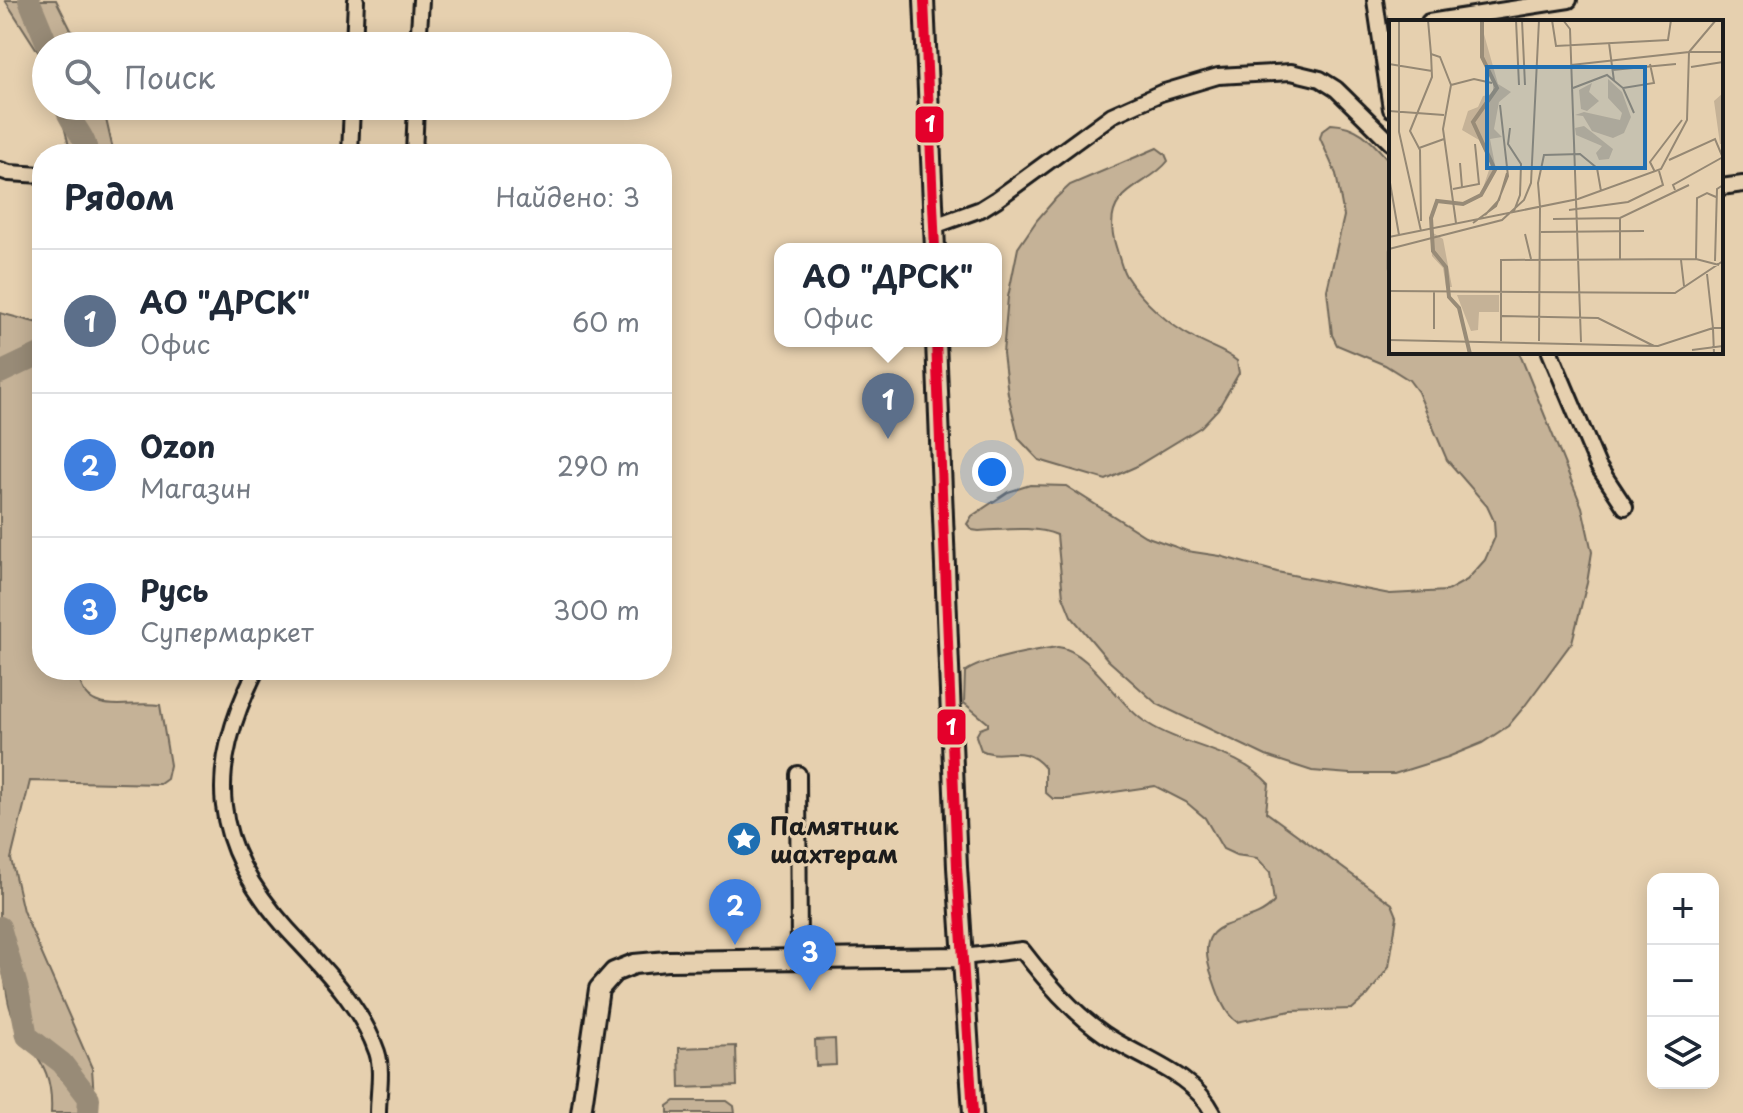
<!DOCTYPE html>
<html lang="ru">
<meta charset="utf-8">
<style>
:root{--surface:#fff;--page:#f6f6f7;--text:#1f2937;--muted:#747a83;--line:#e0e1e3;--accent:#2563eb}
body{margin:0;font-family:"Playpen Sans",sans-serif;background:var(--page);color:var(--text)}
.controls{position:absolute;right:24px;bottom:24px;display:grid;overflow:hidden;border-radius:16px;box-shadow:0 4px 20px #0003}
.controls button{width:72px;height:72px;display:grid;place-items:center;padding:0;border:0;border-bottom:2px solid var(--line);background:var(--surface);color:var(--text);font:40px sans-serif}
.you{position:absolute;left:992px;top:472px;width:28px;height:28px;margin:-20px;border:6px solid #fff;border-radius:50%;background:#1a73e8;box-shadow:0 0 0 12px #1a73e833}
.badge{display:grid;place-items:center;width:52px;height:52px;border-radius:50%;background:var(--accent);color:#fff;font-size:26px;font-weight:700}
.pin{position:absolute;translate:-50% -66px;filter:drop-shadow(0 2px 4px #0008)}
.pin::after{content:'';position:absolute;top:42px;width:28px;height:24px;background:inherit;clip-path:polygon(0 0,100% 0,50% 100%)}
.popup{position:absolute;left:774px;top:243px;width:228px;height:104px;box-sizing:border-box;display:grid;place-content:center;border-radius:16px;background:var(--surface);filter:drop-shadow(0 2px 6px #0005);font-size:26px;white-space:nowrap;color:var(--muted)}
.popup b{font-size:30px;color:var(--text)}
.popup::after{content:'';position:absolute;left:50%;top:100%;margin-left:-16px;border:16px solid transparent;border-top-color:var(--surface)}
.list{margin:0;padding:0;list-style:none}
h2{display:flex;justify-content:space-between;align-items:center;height:104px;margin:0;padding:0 32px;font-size:34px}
h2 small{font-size:26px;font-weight:400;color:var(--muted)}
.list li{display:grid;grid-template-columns:52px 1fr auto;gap:24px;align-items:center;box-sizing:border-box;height:144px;padding:0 32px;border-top:2px solid var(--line)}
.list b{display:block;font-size:30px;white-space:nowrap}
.list p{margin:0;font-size:26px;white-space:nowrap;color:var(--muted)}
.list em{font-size:26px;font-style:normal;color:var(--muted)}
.icon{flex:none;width:44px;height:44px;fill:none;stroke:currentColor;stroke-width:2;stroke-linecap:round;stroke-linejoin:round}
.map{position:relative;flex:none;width:1743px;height:1113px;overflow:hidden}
.search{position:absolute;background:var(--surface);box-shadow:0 4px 20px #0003;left:32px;top:32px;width:640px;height:88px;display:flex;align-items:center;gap:20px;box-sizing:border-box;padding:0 28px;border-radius:44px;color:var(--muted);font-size:30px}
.panel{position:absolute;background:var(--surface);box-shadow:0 4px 20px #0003;left:32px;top:144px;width:640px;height:536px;border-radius:32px}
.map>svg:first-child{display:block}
</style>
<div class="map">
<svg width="1743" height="1113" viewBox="0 0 1743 1113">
<rect width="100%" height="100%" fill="#e6d0af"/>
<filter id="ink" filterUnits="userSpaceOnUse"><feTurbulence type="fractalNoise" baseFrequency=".0125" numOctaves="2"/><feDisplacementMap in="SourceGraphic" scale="16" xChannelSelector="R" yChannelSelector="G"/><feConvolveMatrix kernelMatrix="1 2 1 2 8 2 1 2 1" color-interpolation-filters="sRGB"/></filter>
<g filter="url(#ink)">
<!-- green -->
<path fill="#c5b297" stroke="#70675a" stroke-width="2" d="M5,0h51l23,46h-33v18z
M59,106h44l11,48h-43z
M1331,124c29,1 42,19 60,39v189h128l63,155 10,45 -5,31 -15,59 -48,65 -16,19 -26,17 -34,14 -54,17h-44l-38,-3 -46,-15 -109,-52 -49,-44 -37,-44 -8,-20 -6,-61c-23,-10 -53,-5 -78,-4l-7,-1 -5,-6 5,-8 36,-24 22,-7 36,1 79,50 42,15 33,5 57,16 113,22 57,-3 20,-11 18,-20 10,-23 -1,-16 -7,-15 -40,-46 -29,-68 -9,-12 -24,-15 -48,-20 -5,-10 -5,-45 17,-74 -8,-42 -16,-36 2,-7z
M1157,148l8,6 3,7c-13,17 -35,23 -48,39 -11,14 -9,31 -4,47 3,9 5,21 10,29 15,24 43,49 68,62 15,9 30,12 43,23l2,12 -21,36 -17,18 -66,40 -29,13 -67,-20 -20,-21 -11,-45 -5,-41 5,-56 10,-49 19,-28 19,-22 14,-13z
M0,313l42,11v346h36c4,50 48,30 82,35l10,60 -3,14 -7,5 -130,-3 -19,78 12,52 69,157 3,45h-44c3,-55 -24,-59 -40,-102 -6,-16 -4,-33 -11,-48z
M1058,647c32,3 60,58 89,76 39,25 89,26 122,61l-3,28 126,92 5,12 -8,51 -21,28 -16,14 -61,2 -54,11c-13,-9 -19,-28 -24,-43 -26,-70 36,-46 61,-77l-4,-30 -13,-14 -21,-3 -13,-6 -18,-31 -19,-16 -31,-16 -88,13h-14l-8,-7v-24c-22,-27 -43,-7 -64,-18l-5,-14 4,-7 8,-3v-3l-24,-20 1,-31c17,-13 71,-22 93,-25z
M835,1039l1,26 -20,1 -1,-26z
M736,1046l1,40 -57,2 -1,-40z
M675,1101h52l7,5 1,7h-67v-7z"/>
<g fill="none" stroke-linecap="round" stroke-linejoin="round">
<!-- river -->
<path stroke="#988b77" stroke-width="22" d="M29,0l19,46
M65,106c4,17 22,30 22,48
M0,373l42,-20
M0,927l18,63 9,46 35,27 27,35 -1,15"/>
<!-- street casing -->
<g stroke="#1c1c1c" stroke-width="20">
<path id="street" d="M1375,0l16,109
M1429,22l140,-22
M354,46l2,-46
M418,46l3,-46
M350,154l2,-48
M414,154l2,-48
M0,170l9,3 33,2
M1721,187l22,-3
M934,226l47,-17 16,-10 115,-84 49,-22 57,-17 73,-4 29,7 16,10 55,54
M1550,352l48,114 27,41
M256,670c-50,102 -46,172 31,259 34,37 73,74 90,123 6,18 1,42 1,61
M798,774l1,183
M963,957l59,-7c24,31 49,61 82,84 35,24 89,39 109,79"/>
</g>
<!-- secondary casing -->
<g stroke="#1c1c1c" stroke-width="24">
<path id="secondary" d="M924,0l11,249
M936,341l21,526 16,246
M581,1113l18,-124 15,-17 20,-8 33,-3 296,-4"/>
</g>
<!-- street -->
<use href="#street" stroke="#e6d0af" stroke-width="14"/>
<!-- secondary -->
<use href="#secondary" stroke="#e6d0af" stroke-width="18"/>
<!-- bus-1 casing -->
<g stroke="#e6d0af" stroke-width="16">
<path id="bus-1" d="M924,0l11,249
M936,341l21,526 16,246"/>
</g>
<!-- bus-1 -->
<use href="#bus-1" stroke="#e4002b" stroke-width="10"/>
</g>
</g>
<!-- icons -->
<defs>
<g id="sight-disc" transform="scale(1.8)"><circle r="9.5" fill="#1f6fb2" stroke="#e6d0af"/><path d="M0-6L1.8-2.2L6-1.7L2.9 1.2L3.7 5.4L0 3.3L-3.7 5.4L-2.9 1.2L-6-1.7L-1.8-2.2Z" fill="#fff"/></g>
</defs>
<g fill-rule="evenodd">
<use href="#sight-disc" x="744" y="839"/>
</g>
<g text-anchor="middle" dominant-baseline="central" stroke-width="6" stroke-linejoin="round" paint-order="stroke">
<!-- poi labels -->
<g font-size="24" font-weight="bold" fill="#1c1c1c" stroke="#e6d0af" text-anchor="start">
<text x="770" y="825">Памятник<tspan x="770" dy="28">шахтерам</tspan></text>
</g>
</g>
<!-- overview -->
<g transform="translate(1389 20)">
<rect width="334" height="334" fill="#e6d0af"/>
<path d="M91,0l18,64 13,8 -12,10 -5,27 8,8 -12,2 6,31 -14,21 9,-27 -12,-24 -17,-10 6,-19 10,-4 5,-11 10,-2v-16l-13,-25zM219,59l14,13 9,25 -7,16 -11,5 -21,-7 -9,-15 -8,-1 9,-3 36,8 2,-7 -14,-15zM203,63l-3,9 10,9 -12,10 -6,-2 -2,-19zM334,73v51h-3l-6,-43zM195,106l29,23 -4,10 -10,1 -3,-7 6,-7 -26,-11 -1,-7zM41,211l13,8 9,48h-6l-3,-19 -11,-12zM68,275h42v17h-20l-1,18 -7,1z" fill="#c5b297"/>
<path fill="none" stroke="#988b77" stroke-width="4" d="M81,334l-11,-46 -10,-11 -3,-30 -13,-16 -2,-33 6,-17 26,3 18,-9 14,-25 -22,-48 24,-34 -15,-31v-37"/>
<path fill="none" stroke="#958874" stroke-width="2" d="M10,0v112l22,99M39,0l3,34 9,3 11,28 -8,44 13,94M127,0l3,65M133,0l3,65M163,0l4,26 112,-6 3,-20M174,0l7,9 11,313M220,23l5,38M301,32h33M0,44l43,7M182,45l118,-13 27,-32M302,47l32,-5M223,50l64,-6M62,65l23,-6 18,4M184,68l34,-13 16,13 11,25M234,68l31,-5 -4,-19M0,91l55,4M121,108l-2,16 13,20 -1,31 -6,16M30,128l25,-9M280,140l46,-21 8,19M71,143l2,24M266,152l-5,-10 32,-42M0,157l10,58M64,169l26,-5 -4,-40M286,170l-2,-5 50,-28M151,187l-2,-24 6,-28 36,-1 17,14 4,23M180,190l59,-8 35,-17 -4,-14M96,195l14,-15 8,-27M164,199l67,-1 69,-33M32,201l-1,-71 -10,-19 22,-54 -1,-23M84,203l23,-17 12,-30 -8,-71M152,212l103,-1M136,214l6,25M0,217l189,-38 83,-30 26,-49 2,-68M0,229l113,-29 22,-20 7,-17 8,-163M231,239v-41M307,239l1,-61 10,-5 9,4M292,240l3,26M326,241l2,-72 6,-4M0,271l286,2 48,-32M113,296l96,2 56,28M45,309v-37M0,320l269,6 55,-18 -6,-54M112,321v-81l195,-1 23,6M150,321l1,-134M303,330l31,-4M325,334l-1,-26h10"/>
<path fill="#1f6fb2" fill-opacity="0.15" stroke="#1f6fb2" stroke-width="4" d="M98,47h158v101h-158z"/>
<rect width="334" height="334" fill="none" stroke="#1c1c1c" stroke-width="4"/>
</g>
<g stroke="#e6d0af" stroke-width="3">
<rect x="914" y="105" width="31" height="39" rx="8" fill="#e4002b"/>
<rect x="936" y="708" width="31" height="38" rx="8" fill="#e4002b"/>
</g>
<g font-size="22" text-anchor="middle" font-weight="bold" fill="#fff">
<text x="930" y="132">1</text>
<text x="951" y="735">1</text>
</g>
</svg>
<div class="controls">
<button>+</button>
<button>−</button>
<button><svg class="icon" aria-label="layers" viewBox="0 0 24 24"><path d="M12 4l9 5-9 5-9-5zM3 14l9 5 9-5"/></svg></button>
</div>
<div class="you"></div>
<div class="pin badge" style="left:888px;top:439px;background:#5c6f8a">1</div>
<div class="popup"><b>АО &quot;ДРСК&quot;</b>Офис</div>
<div class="pin badge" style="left:735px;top:945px;background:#3f7fe0">2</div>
<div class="pin badge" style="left:810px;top:991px;background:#3f7fe0">3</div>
<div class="search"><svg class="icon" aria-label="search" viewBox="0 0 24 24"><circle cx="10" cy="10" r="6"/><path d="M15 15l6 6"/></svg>Поиск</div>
<section class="panel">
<h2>Рядом<small>Найдено: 3</small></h2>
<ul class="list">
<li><span class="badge" style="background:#5c6f8a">1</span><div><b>АО &quot;ДРСК&quot;</b><p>Офис</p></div><em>60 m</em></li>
<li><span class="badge" style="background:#3f7fe0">2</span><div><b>Ozon</b><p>Магазин</p></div><em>290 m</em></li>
<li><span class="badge" style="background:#3f7fe0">3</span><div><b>Русь</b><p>Супермаркет</p></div><em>300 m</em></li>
</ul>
</section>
</div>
